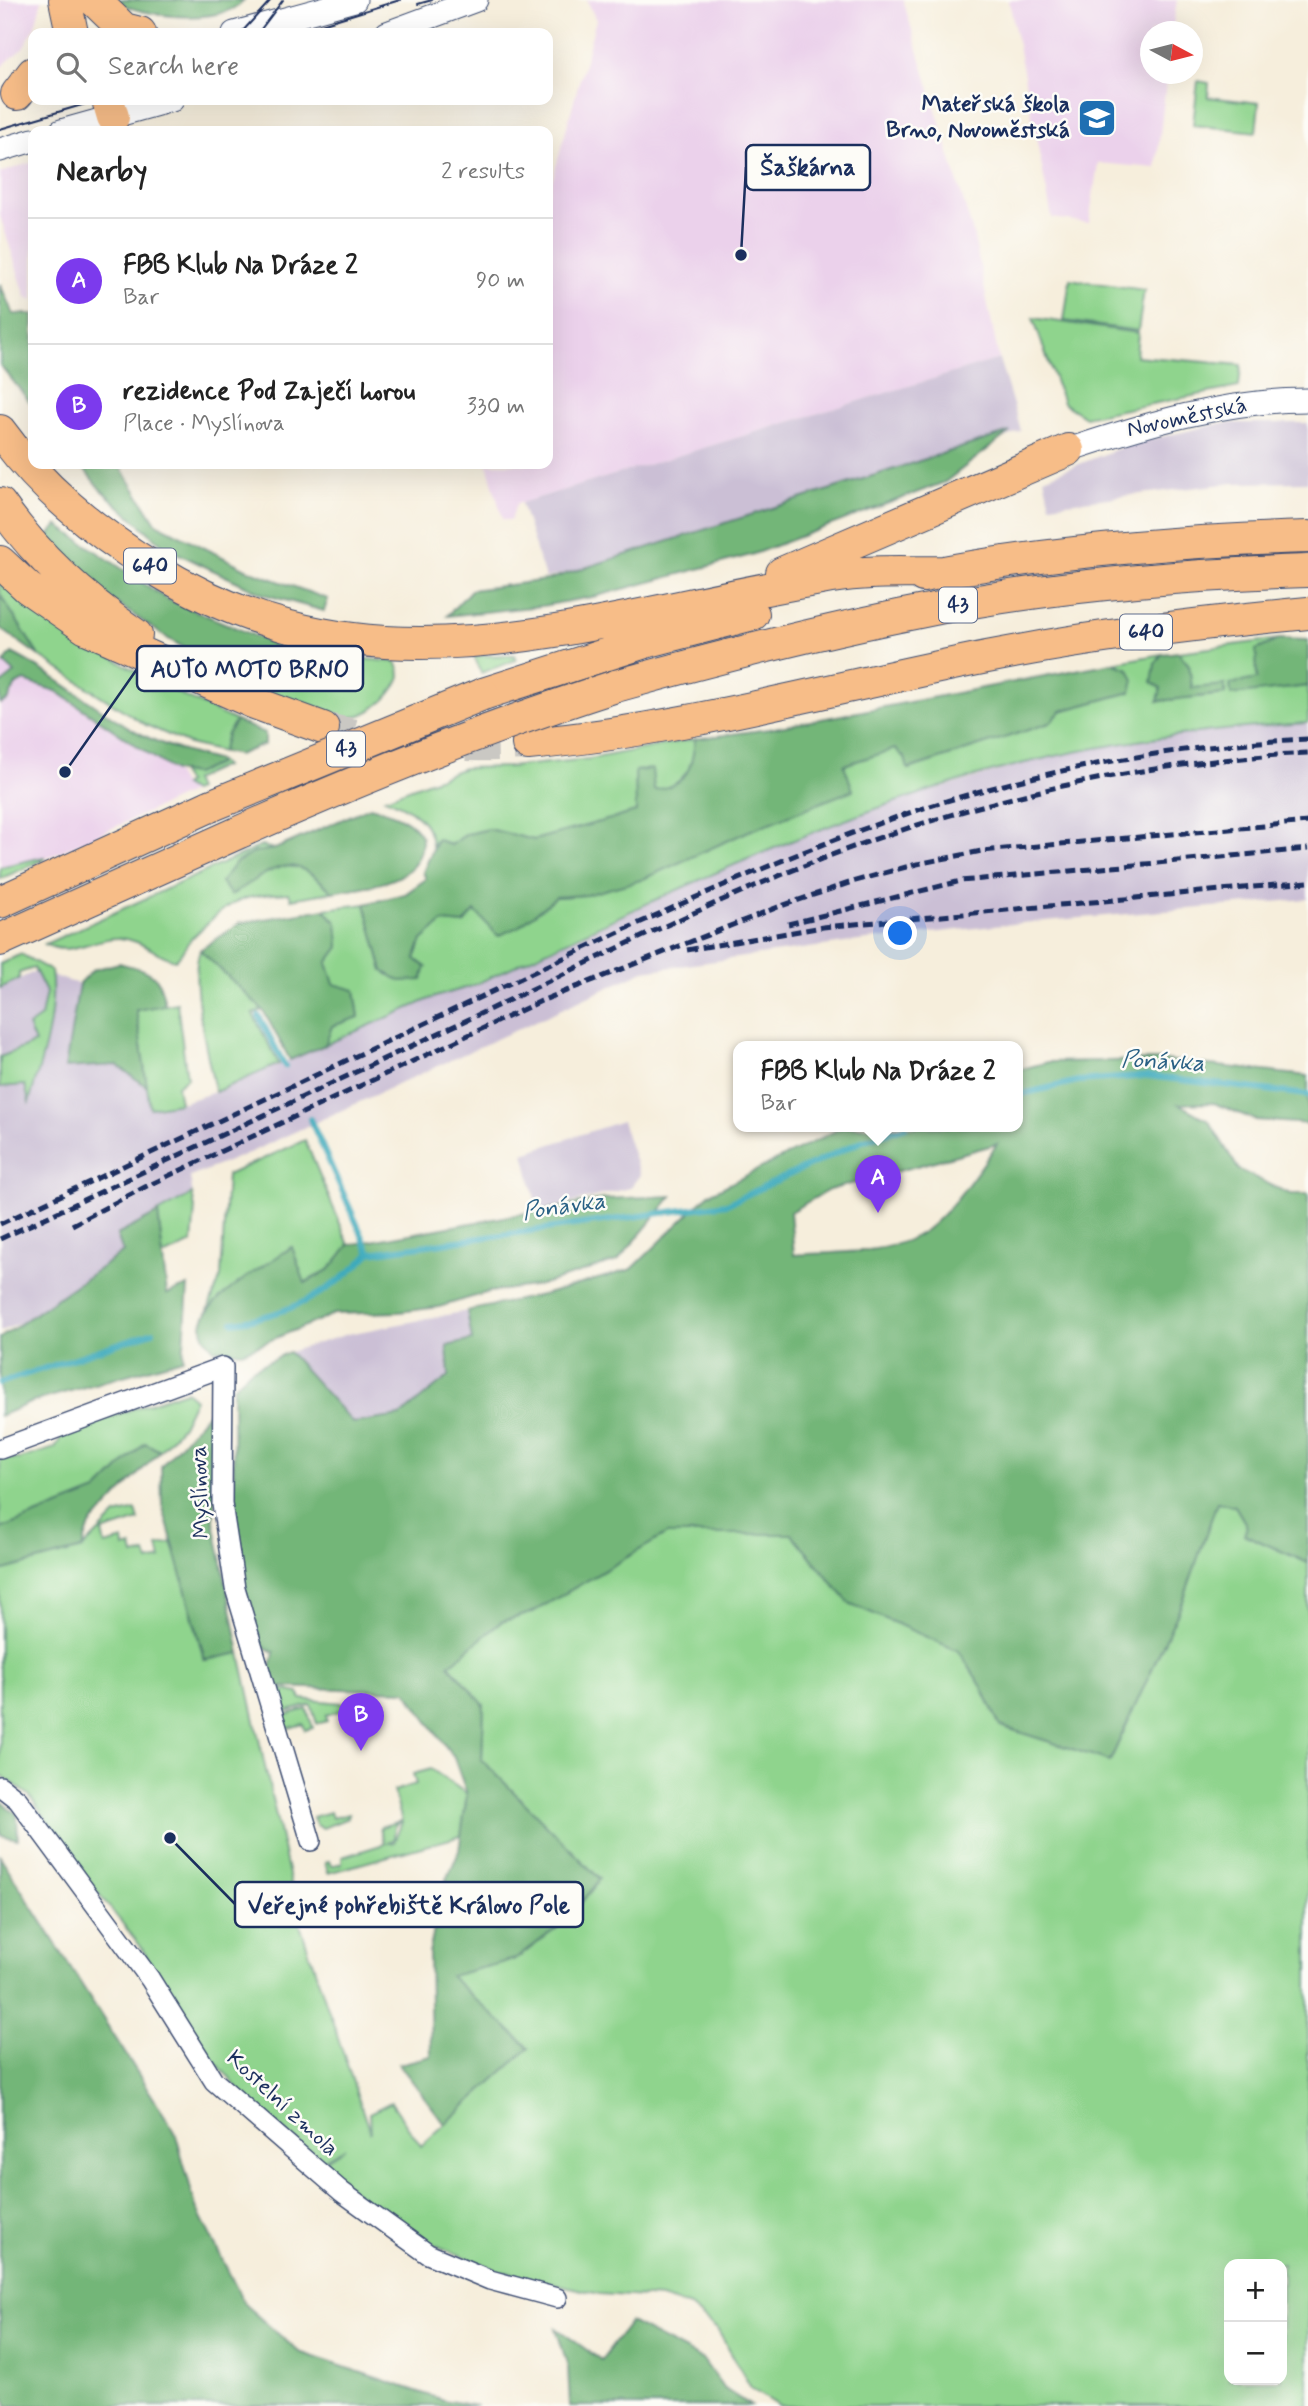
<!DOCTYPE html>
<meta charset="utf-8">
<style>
:root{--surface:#fff;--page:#f2f2f2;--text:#222;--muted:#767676;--line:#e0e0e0;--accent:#7c3aed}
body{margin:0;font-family:Mynerve,sans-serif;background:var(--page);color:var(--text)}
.controls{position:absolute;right:21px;bottom:21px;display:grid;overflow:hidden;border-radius:14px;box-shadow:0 7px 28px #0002}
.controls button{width:63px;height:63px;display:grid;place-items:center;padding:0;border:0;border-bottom:2px solid var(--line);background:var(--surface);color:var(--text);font:35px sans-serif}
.compass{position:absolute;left:1140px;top:21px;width:63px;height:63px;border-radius:50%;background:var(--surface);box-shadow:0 7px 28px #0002;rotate:97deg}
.you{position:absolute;left:901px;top:934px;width:24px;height:24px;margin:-18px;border:5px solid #fff;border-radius:50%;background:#1a73e8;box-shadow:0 0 0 10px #1a73e833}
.badge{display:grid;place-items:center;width:46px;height:46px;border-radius:50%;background:var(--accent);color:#fff;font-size:23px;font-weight:700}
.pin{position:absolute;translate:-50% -58px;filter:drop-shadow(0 2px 4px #0008)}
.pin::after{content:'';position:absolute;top:37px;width:24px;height:21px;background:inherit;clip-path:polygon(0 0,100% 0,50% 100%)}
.popup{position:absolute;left:733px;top:1041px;width:290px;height:91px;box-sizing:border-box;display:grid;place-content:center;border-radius:14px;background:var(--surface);filter:drop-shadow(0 2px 5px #0005);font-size:23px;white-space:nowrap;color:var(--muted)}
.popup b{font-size:26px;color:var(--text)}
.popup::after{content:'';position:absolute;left:50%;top:100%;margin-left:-14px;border:14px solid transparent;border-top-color:var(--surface)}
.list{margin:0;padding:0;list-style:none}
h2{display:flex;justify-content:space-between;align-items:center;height:91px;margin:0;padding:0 28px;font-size:30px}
h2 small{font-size:23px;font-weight:400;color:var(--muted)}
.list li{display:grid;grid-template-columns:46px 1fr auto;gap:21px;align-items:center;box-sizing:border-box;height:126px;padding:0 28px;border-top:2px solid var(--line)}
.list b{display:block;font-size:26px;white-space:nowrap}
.list p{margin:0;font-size:23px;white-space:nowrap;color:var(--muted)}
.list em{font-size:23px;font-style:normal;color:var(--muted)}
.icon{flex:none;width:38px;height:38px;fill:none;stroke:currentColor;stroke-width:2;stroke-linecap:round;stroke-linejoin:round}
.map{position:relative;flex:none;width:1308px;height:2406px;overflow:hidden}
.search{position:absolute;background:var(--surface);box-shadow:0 7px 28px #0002;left:28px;top:28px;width:525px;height:77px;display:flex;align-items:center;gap:18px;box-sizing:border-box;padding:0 24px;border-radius:14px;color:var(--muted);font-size:26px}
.panel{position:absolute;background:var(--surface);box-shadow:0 7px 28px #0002;left:28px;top:126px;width:525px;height:343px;border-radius:14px}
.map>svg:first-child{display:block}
</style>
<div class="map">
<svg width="1308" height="2406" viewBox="0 0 1308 2406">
<rect width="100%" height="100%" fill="#fdfcf7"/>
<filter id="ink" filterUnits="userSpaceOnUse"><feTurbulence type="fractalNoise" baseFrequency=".0143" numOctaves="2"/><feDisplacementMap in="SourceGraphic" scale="14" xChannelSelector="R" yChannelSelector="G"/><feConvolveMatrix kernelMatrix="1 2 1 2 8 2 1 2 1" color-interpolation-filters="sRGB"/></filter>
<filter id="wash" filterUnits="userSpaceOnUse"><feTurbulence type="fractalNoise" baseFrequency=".00686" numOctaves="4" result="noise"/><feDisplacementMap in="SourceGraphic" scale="28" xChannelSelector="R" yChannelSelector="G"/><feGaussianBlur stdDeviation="1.57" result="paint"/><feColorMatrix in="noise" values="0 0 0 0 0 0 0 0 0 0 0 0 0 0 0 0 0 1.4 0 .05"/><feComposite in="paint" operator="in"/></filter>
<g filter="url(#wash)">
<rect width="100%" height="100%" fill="#f6eedc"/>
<!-- built -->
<path fill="#ebd1eb" d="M0,0h42l-8,29 -11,19 -23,20z
M587,0h316l70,233 26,126 -478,144 -5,1 -5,16h-8l-16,-56h61v-268l48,-176z
M1009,0h168l-5,31 -22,1v42h17l-11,94 -58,-5 -9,60 -37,-5z
M33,162v138l-7,-3 -26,-81v-43z
M12,653l44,38 118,80 9,15 9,6 -192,87v-220l4,4z"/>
<!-- industrial -->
<path fill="#cbbfd5" d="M999,359l22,72 -139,56 -133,41 -204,50 -24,-75z
M1222,423h86v59l-76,1 -182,22 -6,-27 86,-34z
M1308,723v176l-287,24 -162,18 -215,30 -393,181 -61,25 5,31 -3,35 -192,89v-344l36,-17 43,13 -14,83 52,-2 30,22 3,21 30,-5 35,-11 217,-94 40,-12 272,-126 140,-55 143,-42 68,-15 75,-12z
M622,1121l18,54 -10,13 -92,23 -14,-58z
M467,1311l5,29 -23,36 -49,40 -47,7 -64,-71 59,-18z"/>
<!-- green -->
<path fill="#8fd48d" stroke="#558276" stroke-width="2" fill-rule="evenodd" d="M1198,81l11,2 -1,14 51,6 -3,29 -63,-7z
M1070,279l74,11 -6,41 -74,-10z
M1033,318l105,15 -2,23 105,9 -2,22 -154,30 -22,-14z
M0,576c69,63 152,106 236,145l-9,13 -5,18 -33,-8 -43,-19 -107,-69 -39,-62z
M273,638l61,13 1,5 61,6c8,15 3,20 -7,33 -8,10 -31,25 -46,23 -31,-5 -62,-21 -91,-33l17,-4z
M1280,639l-23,11v30l-26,14 77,-8v37c-95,6 -190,17 -283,40 -194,49 -373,138 -553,223l-40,12 -107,47 7,-19 27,-9 -4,-27 -21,-5 -7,-22 12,-16 -2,-24 -13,-14 41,-5 18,67 43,-4 -11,-8 7,-19 21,-18 21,2 11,-13 43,16 38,-30 30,-2 266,-105 -9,-25 52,-16 10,9 4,11 141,-46 11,-12 70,-19 -2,-23 -17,-6 50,-9 -7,10 6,24 -3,13 67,-7v-9l-33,4 -3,-24 -11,-13z
M514,655l2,5 -35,13 -7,-17z
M695,739l-3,28 -19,20 -19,4 -17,21 -103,28 -45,-11 -22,5 -17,11 -13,-6 -5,7c-1,-26 -24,-39 -47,-48l79,-30 45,-1 80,-8z
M219,761l5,5 -31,14 4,10 -5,2 -9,-6 4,-3 -7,-11 15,2z
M261,846l14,3c-26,4 -38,11 -53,32l9,14c44,-27 59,-47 101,-3l-41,7 -2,-6c-54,3 -59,8 -97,45 -7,7 -9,16 -17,22 -20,-5 -34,-21 -56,-22 -26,-1 -48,20 -74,6z
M44,857l1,2 -45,20v-12z
M200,950l63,60 -10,4 26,50 -64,28c-6,-34 -27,-113 -15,-142z
M21,954l30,17c6,43 -9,90 -22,131l-4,-17 -25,2v-30l35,-14 -7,-17 13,-9 5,-25 -12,-24 -15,5v6l-19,9v-24z
M177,1003l10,75 -10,8 3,17 -30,5 -14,-98z
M305,1140l44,105 -19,24 -26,14 -13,-36 -83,63 13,-34 6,-101z
M192,1194l3,14 -3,35 -29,13 -5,-43z
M186,1391l9,8 -13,27 -22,25 -15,-8 -48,48 -97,38v-71l20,1 35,-11 9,-16z
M1217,1502l18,4 12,20 -2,9 63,28v843h-529l-28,-18 -34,-59 -27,-22 -29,-9 -62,-4 -102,-24 -72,-29 -78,-53 -26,-25 24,-15 -26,14 -75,-66 -60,-72 -42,-76 -48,-60 -65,-93 -29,-21v-203l82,-22 34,-34 20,-5 3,10 -37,12 3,13 18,-5 1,8 8,-2 2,10 12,-3 3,9 12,-3 -3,-13 15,-4 31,118 36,-7 60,272 70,208 -1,-20 22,-11 30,44 108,-98 -80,-72 67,-17 51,-39 33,-41 -118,-119 2,-55 -35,-40 52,-43 30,-9 136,-79h125l57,69 110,48 23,36 18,39 110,35 73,-160zM1229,2264h53v116h-53z
M274,1688l25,5 2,6 51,5 4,11 -11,3 -2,-8 -17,5 1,6 -10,3 -6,-19 -30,8z
M307,1709l6,19 -8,2 -2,-6 -17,5 -4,-13z
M431,1769l36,25 -6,42 -133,37 -3,-11 4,-1 2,5 11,-3v-6l42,-13 -4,-17 21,-6 -6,5 -1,12 -6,5 6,-1 8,-20 -8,-31 22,-7 -3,-10z
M330,1812l2,6 17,-4 -1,4 -25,10 -7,-3 -3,-8z"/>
<!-- forest -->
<path fill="#73b678" stroke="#47726b" stroke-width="2" fill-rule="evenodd" d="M114,0h130c-20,26 -104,18 -130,0z
M0,284l13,30h20v92l-33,-41z
M1010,432l-65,50 -194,73 -154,41 -55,10 -95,10 24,-26 76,-10z
M80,464h39l37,59 92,47 80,29 -4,12 -61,-17 -97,-46 -66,-59z
M57,525l110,74 105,44 -3,38 -17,4 -82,-45 -71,-49 -51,-54z
M0,594l39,62 -39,-28z
M1280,639l28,1v46l-77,9 -1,-11 27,-5 -1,-29z
M1178,652l11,13 3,23 33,-3v9l-67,7 3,-13 -9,-6 3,-18 7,-10z
M12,653c46,23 84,57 129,81 25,13 51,20 78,27l-1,3 -23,10 -21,-3 -118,-80 -32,-10 -8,4 -8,15 -8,4v-19l15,-12 -11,-10z
M1112,663l17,6 5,11 -3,12 -70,19 -11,12 -142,46 -3,-11 -10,-9 -51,16 9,25 -104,41 -108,49 -55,15 -30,2 -38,30 -20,9 -23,-25 -11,13 -21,-2 -21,18 -7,19 11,8 -4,13 -22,1 -17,-10 -18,-67 40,-10 21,-15 -3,-7 14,-33 13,6 17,-11 22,-5 45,11 102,-28 -1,-41 17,-2 2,21c33,-5 38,-20 41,-51l74,-10z
M236,721l29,12v11l-27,11 -16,-3 5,-18z
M370,807c19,5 43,12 52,31 1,48 -56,47 -90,54 -42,-44 -57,-24 -101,3l-10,-13 14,-19 20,-11 20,-3z
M324,909l13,14 2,24 -12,16 7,21 21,6 4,27 -27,9 -7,19 -35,15 -27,-50 -63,-60 40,-27z
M119,963c32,9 40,7 46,42l-29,5 11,77 -30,-22 -52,3 14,-84 14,-14z
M1164,1060l144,16v48l-53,-4 -41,-17 -35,1 30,17 30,49 51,24h18v369l-64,-29 3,-8 -12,-20 -18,-4 -34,99 -73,160 -110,-35 -18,-39 -23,-36 -110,-48 -57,-69h-125l-136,79 -30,9 -52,43 35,40 -2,55 118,119 -33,41 -51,39 -66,17 79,72 -84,76 -46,-60 32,-8 -2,-103 14,-65 16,-37 8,-57 -13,-36 -48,-67 -131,-4 -5,-16 4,-19 -13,-6 -17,-60 -10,-53 -1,-146 19,-18 37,-17 64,71 47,-7 49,-40 -2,-30 25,-6 -5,-29 79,-17 86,-25 77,-75 134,-67h175v-57l30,-8zM997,1144c-19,27 -52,77 -81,92 -34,19 -84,16 -122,19l-4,-43 39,-22z
M672,1196l-54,65 -78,24 -51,7 -50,15 -40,5 -65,2 -92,38 -28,-3c-6,-7 -13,-14 -12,-24 4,-27 67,-62 90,-78l13,36 25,-14 19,-24 255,-46z
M158,1213l9,81 21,-8 -5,73 -151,43 -32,14v-78l123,-86 -6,-17z
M215,1405l-1,117 26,131 -35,7 -43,-156 -1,-38z
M145,1443l15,8 -70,74 -8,24 -82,22v-42l97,-38z
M0,1801l17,13 1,25 -18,-4z
M0,1856l175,276 21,75 49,98 54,47 144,48 34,6h-470l-7,-27z
M630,2322l73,38 20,28 28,18h-181l-2,-39 -12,-39 45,32z"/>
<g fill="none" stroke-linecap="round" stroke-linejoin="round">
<!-- stream -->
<path stroke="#3daabc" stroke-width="6" d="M259,1016l26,50
M1018,1095l60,-14 69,-5 161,19
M310,1119l60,134
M233,1322c55,-6 99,-29 137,-69l357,-49 135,-63 44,-14
M0,1383l153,-51"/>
</g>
</g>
<g filter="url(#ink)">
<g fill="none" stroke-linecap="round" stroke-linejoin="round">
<!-- trunk-tunnel -->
<path stroke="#cac8c3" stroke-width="32" stroke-dasharray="32 16" stroke-linecap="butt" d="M323,728c68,17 136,19 205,16"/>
<!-- minor casing -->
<g stroke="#3c4c71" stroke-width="22">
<path id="minor" d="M0,1449l223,-82 -1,137 13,84 76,253
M0,1786l18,14 132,179 64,102 128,111 86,62 62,26 67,18"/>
</g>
<!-- tertiary casing -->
<g stroke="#3c4c71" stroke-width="25">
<path id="tertiary" d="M234,33l121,-33
M387,33l89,-33
M61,131l111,-31
M0,150l33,-10
M1068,450c78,-26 158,-50 240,-50"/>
</g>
<!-- trunk casing -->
<g stroke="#3c4c71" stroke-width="34">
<path id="trunk" d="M65,0l7,33
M94,0l30,29 16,4
M17,94l16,-21
M108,100l5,17
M0,431c41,57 93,99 152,136 230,144 447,46 687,9 34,-6 71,-3 105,-4
M0,504c36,52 84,95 136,131
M0,562l28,26 58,40 166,74 71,26
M782,573l286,-123
M923,576c126,-25 257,-35 385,-39
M616,686c100,-28 201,-54 303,-74 127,-26 259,-37 389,-41
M483,694l162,-52 108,-28
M528,744c156,-14 306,-57 459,-87 106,-21 214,-34 321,-44
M0,902l210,-96
M0,940l242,-109"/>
</g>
<!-- minor -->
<use href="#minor" stroke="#fff" stroke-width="19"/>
<!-- tertiary -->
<use href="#tertiary" stroke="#fff" stroke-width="23"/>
<!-- trunk -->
<use href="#trunk" stroke="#f7bd88" stroke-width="32"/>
<!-- tram -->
<path stroke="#1b2f5e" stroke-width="2" d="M418,4l14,-4
M241,33l30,-33
M258,33l25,-33
M292,33l108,-33
M0,129l99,-29"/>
<!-- rail -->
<path stroke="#1b2f5e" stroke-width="5" stroke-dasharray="10 5" stroke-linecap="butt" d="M788,924l173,-43 347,-32
M687,950l136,-23 485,-45
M0,1224c162,-76 324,-153 485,-229 145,-68 289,-138 442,-188 122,-39 252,-62 381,-68
M72,1225l73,-38 396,-186 237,-94 74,-25 65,-18 65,-13 326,-29
M0,1239c162,-76 324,-152 486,-228 146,-69 292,-144 448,-191 122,-38 247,-60 374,-67"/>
<!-- trunk-bridge casing -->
<g stroke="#3c4c71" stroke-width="34" stroke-linecap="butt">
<path id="trunk-bridge" d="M210,806l273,-112
M242,831c122,-54 246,-104 374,-145"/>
</g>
<!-- trunk-bridge -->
<use href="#trunk-bridge" stroke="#f7bd88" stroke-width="32"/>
</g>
</g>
<!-- icons -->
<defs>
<g id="school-square" transform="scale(2.0125)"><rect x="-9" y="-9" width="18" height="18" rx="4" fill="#1f6fb2" stroke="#fdfcf7"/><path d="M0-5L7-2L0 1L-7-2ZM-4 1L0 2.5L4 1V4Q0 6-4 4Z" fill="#fff"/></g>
</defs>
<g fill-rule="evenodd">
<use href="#school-square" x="1097" y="118"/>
</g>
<g text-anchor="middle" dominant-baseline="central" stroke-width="5" stroke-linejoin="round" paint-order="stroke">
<!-- shield labels -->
<g fill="#fdfcf7" stroke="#5f6c8c" stroke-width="2">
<rect x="124" y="548.5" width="52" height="35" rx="5"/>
<rect x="939" y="587.5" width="38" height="35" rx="5"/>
<rect x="1120" y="614.5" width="52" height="35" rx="5"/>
<rect x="327" y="731.5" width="38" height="35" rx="5"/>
</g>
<g font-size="21" font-weight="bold" fill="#1b2f5e">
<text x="150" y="566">640</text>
<text x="958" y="605">43</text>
<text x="1146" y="632">640</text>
<text x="346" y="749">43</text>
</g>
<!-- poi labels -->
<g font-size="23" font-weight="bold" fill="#1b2f5e" stroke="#fdfcf7" text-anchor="end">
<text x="1070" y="105">Mateřská škola<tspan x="1070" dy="26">Brno, Novoměstská</tspan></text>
</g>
<!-- street labels -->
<g font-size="23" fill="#1b2f5e" stroke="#fdfcf7">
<text transform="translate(1187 418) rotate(-12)">Novoměstská</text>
<text transform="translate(201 1492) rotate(-92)">Myslínova</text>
<text transform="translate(282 2104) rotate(43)">Kostelní zmola</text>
</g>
<!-- water labels -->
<g font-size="24" font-style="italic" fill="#296084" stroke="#fdfcf7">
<text transform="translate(1163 1062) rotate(3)">Ponávka</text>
<text transform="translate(564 1207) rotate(-8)">Ponávka</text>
</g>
</g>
<!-- callouts -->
<path fill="none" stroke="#1b2f5e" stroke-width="2.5" d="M741 255L746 167M65 772L137 669M170 1838L235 1904"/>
<g fill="#1b2f5e" stroke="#fdfcf7" stroke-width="2.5">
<circle cx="741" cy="255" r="7"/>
<circle cx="65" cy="772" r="7"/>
<circle cx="170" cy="1838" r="7"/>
</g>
<g fill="#fdfcf7" stroke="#1b2f5e" stroke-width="2.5">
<rect x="746" y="145" width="124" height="45" rx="7"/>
<rect x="137" y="646" width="226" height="45" rx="7"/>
<rect x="235" y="1882" width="348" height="45" rx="7"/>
</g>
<g font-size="24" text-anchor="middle" font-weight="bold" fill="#1b2f5e">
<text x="808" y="175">Šaškárna</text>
<text x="250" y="677">AUTO MOTO BRNO</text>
<text x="409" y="1913">Veřejné pohřebiště Královo Pole</text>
</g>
</svg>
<div class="controls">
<button>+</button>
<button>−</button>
</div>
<svg class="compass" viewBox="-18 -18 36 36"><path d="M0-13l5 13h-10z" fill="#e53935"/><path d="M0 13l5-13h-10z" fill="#767676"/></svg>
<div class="you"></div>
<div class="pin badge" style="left:878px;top:1213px">A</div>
<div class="popup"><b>FBB Klub Na Dráze 2</b>Bar</div>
<div class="pin badge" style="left:361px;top:1751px">B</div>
<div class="search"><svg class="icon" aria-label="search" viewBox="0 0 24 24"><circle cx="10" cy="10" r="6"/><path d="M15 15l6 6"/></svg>Search here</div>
<section class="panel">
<h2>Nearby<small>2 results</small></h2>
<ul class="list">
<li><span class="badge">A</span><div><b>FBB Klub Na Dráze 2</b><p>Bar</p></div><em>90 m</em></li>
<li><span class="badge">B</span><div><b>rezidence Pod Zaječí horou</b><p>Place · Myslínova</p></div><em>330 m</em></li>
</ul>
</section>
</div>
